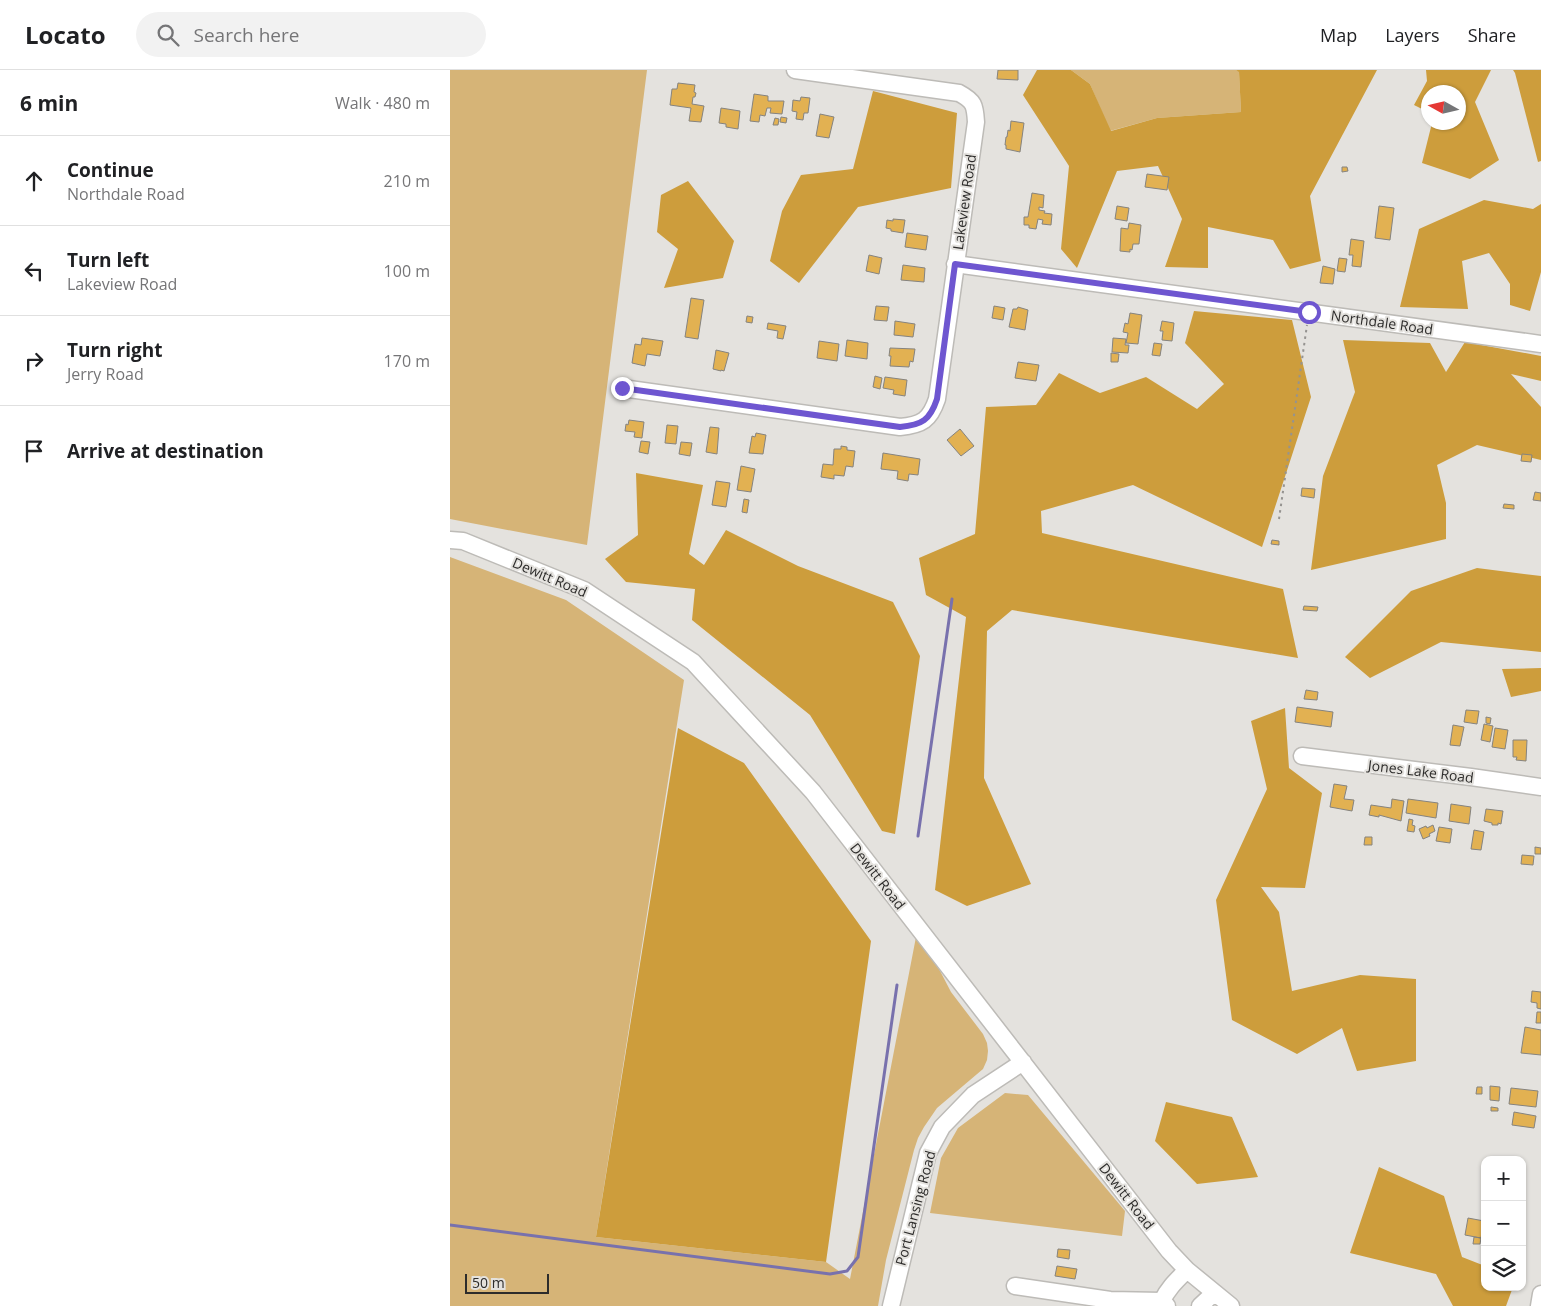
<!DOCTYPE html>
<meta charset="utf-8">
<style>
:root{--surface:#fff;--page:#f2f2f2;--text:#202124;--muted:#757577;--line:#e0e0e0}
body{margin:0;font-family:"Open Sans",sans-serif;background:var(--page);color:var(--text)}
.controls{position:absolute;right:15px;bottom:15px;display:grid;overflow:hidden;border-radius:10px;box-shadow:0 1px 4px #0004}
.controls button{width:45px;height:45px;display:grid;place-items:center;padding:0;border:0;border-bottom:1px solid var(--line);background:var(--surface);color:var(--text);font:25px sans-serif}
.compass{position:absolute;left:971px;top:15px;width:45px;height:45px;border-radius:50%;background:var(--surface);box-shadow:0 1px 4px #0004;rotate:278deg}
.scale{position:absolute;left:15px;bottom:12px;width:84px;box-sizing:border-box;padding-left:5px;border:2px solid #2d2c2b;border-top:0;font-size:14px;line-height:18px;white-space:nowrap;color:#2d2c2b;-webkit-text-stroke:4px #e4e2de;paint-order:stroke}
.stop{position:absolute;width:15px;height:15px;margin:-11px;border:4px solid #6e56d0;border-radius:50%;background:#fff}
.stop.end{background:#6e56d0;border-color:#fff;box-shadow:0 1px 5px #0008}
.list{margin:0;padding:0;list-style:none}
h2{display:flex;justify-content:space-between;align-items:center;height:65px;margin:0;padding:0 20px;font-size:21px}
h2 small{font-size:16px;font-weight:400;color:var(--muted)}
.list li{display:grid;grid-template-columns:32px 1fr auto;gap:15px;align-items:center;box-sizing:border-box;height:90px;padding:0 20px;border-top:1px solid var(--line)}
.list b{display:block;font-size:19px;white-space:nowrap}
.list p{margin:0;font-size:16px;white-space:nowrap;color:var(--muted)}
.list em{font-size:16px;font-style:normal;color:var(--muted)}
.icon{flex:none;width:28px;height:28px;fill:none;stroke:currentColor;stroke-width:2;stroke-linecap:round;stroke-linejoin:round}
.map{position:relative;flex:none;width:1091px;height:1236px;overflow:hidden}
header{display:flex;align-items:center;gap:30px;box-sizing:border-box;height:70px;padding:0 25px;background:var(--surface);border-bottom:1px solid var(--line)}
header strong{font-size:24px}
nav{display:flex;gap:28px;margin-inline-start:auto;font-size:18px}
.search{width:350px;height:45px;background:var(--page);display:flex;align-items:center;gap:12px;box-sizing:border-box;padding:0 18px;border-radius:28px;color:var(--muted);font-size:19px}
main{display:flex}
aside{flex:1;background:var(--surface)}
.map>svg:first-child{display:block}
</style>
<header>
<strong>Locato</strong>
<div class="search"><svg class="icon" aria-label="search" viewBox="0 0 24 24"><circle cx="10" cy="10" r="6"/><path d="M15 15l6 6"/></svg>Search here</div>
<nav><a>Map</a><a>Layers</a><a>Share</a></nav>
</header>
<main>
<aside>
<h2>6 min<small>Walk · 480 m</small></h2>
<ul class="list">
<li><svg class="icon" aria-label="ahead" viewBox="0 0 24 24"><path d="M12 20V5M6 11l6-6 6 6"/></svg><div><b>Continue</b><p>Northdale Road</p></div><em>210 m</em></li>
<li><svg class="icon" aria-label="left" viewBox="0 0 24 24"><path d="M17 20v-9H6M10 6l-5 5 5 5"/></svg><div><b>Turn left</b><p>Lakeview Road</p></div><em>100 m</em></li>
<li><svg class="icon" aria-label="right" viewBox="0 0 24 24"><path d="M7 20v-9h11M14 6l5 5-5 5"/></svg><div><b>Turn right</b><p>Jerry Road</p></div><em>170 m</em></li>
<li><svg class="icon" aria-label="arrive" viewBox="0 0 24 24"><path d="M6 21V4h12l-3 4 3 4H6"/></svg><div><b>Arrive at destination</b></div></li>
</ul>
</aside>
<div class="map">
<svg width="1091" height="1236" viewBox="0 0 1091 1236">
<rect width="100%" height="100%" fill="#e4e2de"/>
<!-- green -->
<path fill="#d6b477" d="M0,0h197l-60,475 -137,-26z
M621,0h165l3,1 2,41 -84,6 -47,13 -20,-47z
M0,487l116,43 118,80 -88,557 230,25 24,17 66,-342 22,30 13,25 32,42 4,9 1,8 -1,9 -4,9 -46,39 -13,19 -6,11 -4,12 -28,110 -8,46h-428z
M555,1023l23,2 97,116 -3,25 -192,-23 11,-55 17,-30z"/>
<!-- forest -->
<path fill="#cd9d3c" d="M587,0h34l19,14 21,47 46,-13 84,-6 -2,-40 -3,-2h141l-67,126 11,65 -31,8 -17,-29 -65,-13v41l-43,-1 17,-48 -24,-53 -41,5 -40,97 -16,-19 8,-83 -46,-71z
M976,0h65l-16,32 24,58 -29,19 -48,-16 10,-40 26,-1v-30h-30v20l-14,-7 13,-24z
M1063,0h28v91l-3,1 -23,-89z
M423,21l84,22 -6,75 -93,19 -59,76 -29,-22 12,-50 19,-36 52,-6z
M238,111l46,60 -11,37 -59,10 14,-39 -21,-17 4,-37z
M1034,130l49,9 8,-5v68l-11,39 -20,-6v-21l-21,-31 -27,8 6,48 -68,-2 19,-78z
M744,241l98,9 19,77 -49,150 -129,-62 -92,26 1,22 241,56 15,69 -286,-48 -25,21 -3,147 47,106 -64,22 -32,-16 31,-273 -40,-22 -7,-37 56,-24 11,-127 50,-2 23,-32 41,20 46,-16 51,32 27,-25 -39,-41z
M893,270l87,3 16,29 19,-30 76,14v25l-30,-7 30,33v53l-64,-15 -40,20 9,38v36l-135,31 12,-94 32,-84z
M186,403l67,12 -14,69 15,11 22,-35 72,36 95,36 27,54 -25,178 -13,-3 -72,-116 -118,-95 3,-31 -69,-7 -21,-23 33,-24z
M1027,498l64,8v76l-100,-10 -71,36 -25,-21 66,-66z
M1091,598v23l-30,6 -9,-28z
M835,638l4,60 33,25 -17,95 -44,-1 18,25 13,79 68,-16 56,4v82l-59,10 -15,-43 -45,26 -65,-34 -16,-120 51,-111 -16,-68z
M228,658l66,35 127,178 -45,321 -230,-25z
M716,1032l66,15 26,60 -61,7 -42,-43z
M929,1097l65,29 18,61 23,9v21h28l-7,19h-53l-17,-32 -86,-21z"/>
<g fill="none" stroke-linecap="round" stroke-linejoin="round">
<!-- stream -->
<path stroke="#7871ad" stroke-width="3" d="M468,766l34,-237
M0,1155l380,49 17,-3 11,-14 39,-272"/>
</g>
<!-- building -->
<path fill="#e2b152" stroke="#85837f" d="M548,0h20v10l-21,-1z
M228,13l17,2 -1,7 2,1 -1,4h-2l-1,7 12,2 -3,16 -12,-1 2,-13 -21,-3 2,-16h5z
M304,24l14,2v5h16l-2,13 -12,-1 1,-5h-4l-2,8 -5,-1 -1,7 -9,-1z
M351,27l9,1 -2,15h-4l-1,7 -7,-1 1,-7 -5,-1 1,-11 7,1z
M271,38l19,3 -2,18 -12,-2v-3l-7,-1z
M370,44l14,3 -5,21 -13,-2z
M331,47l6,1 -1,5 -6,-1z
M325,48l4,1 -1,6h-5z
M561,51l13,2 -4,29 -14,-3v-4h-1l1,-8h1l1,-7 2,1z
M892,97h5l1,4 -6,1z
M697,104l22,3 -2,13 -22,-3z
M582,123l12,2 -1,13 -4,-1v3l6,1 -1,2 8,1 -1,11 -9,-1 1,-4 -5,-1 -2,10 -7,-1v-3h-5v-8h4z
M667,136l12,2 -2,13 -12,-2z
M929,136l15,2 -4,32 -15,-2z
M443,149l12,1 -2,13 -12,-2v-2l-5,-1 1,-8 6,1z
M679,153l12,2 -2,19h-6l-1,6 -2,-1v3l-10,-1 1,-23 7,1z
M457,163l21,3 -2,14 -21,-3z
M901,169l13,2 -3,26 -9,-1 1,-11h-4z
M419,185l13,3 -3,16 -13,-3z
M889,188l8,1 -2,13 -8,-1z
M453,195l22,3 -1,14 -23,-2z
M873,196l12,3 -2,15 -13,-1z
M241,228l13,2 -6,39 -13,-2z
M426,236l13,1 -2,14 -13,-1z
M544,236l11,2 -2,12 -11,-2z
M568,237l10,3 -3,20 -16,-3 4,-18h4z
M680,243l12,2 -4,29 -12,-1 2,-10 -5,-1 2,-9 3,1z
M297,246l6,1 -1,6 -6,-1z
M445,251l20,3 -2,13 -19,-2z
M712,251l12,2 -2,18 -10,-1 1,-9h-3z
M318,253l18,3 -3,13 -6,-1 1,-7 -11,-2z
M192,268l21,3 -3,15 -13,-2 -2,12 -13,-3 3,-19 6,1z
M663,268l13,1 -1,6h4l-1,8 -16,-1z
M397,270l21,3 -1,16 -22,-3z
M369,271l20,3 -2,17 -20,-3z
M704,273l8,1 -2,12 -8,-1z
M440,278l25,1 -2,13 -3,-1 -1,6 -19,-1 1,-10h-2z
M266,280l13,3 -5,18 -3,-1v1l-8,-2z
M661,283l8,1 -1,8h-7z
M568,292l21,3 -3,16 -21,-3z
M425,306l7,2 -2,11 -7,-2z
M435,307l22,3 -2,16 -12,-2 1,-4 -11,-2z
M179,350l15,2 -2,16 -8,-1 1,-5 -10,-1 1,-7 2,1z
M217,355l11,1 -2,18 -11,-1z
M260,357l9,1 -2,26 -11,-2z
M510,359l14,17 -13,10 -14,-16z
M306,363l10,2 -3,19 -14,-1 3,-17 3,1z
M191,371l9,1 -2,12 -9,-2z
M231,372l11,1 -2,13 -11,-2z
M391,376l6,1v3l8,1 -2,16 -7,-1 -2,10 -10,-1v4l-13,-2 2,-13 10,1 1,-16h7z
M433,383l37,6 -2,16 -9,-1 -1,7 -11,-2 1,-8 -17,-2z
M1072,384l10,1 -1,7 -10,-1z
M291,396l14,3 -4,23 -14,-2z
M266,411l14,2 -4,24 -14,-2z
M852,418l13,1 -1,9 -13,-2z
M1085,422l6,1v8l-8,-1z
M294,429l5,1 -2,13 -5,-1z
M1054,434l10,1v4l-11,-1z
M822,470l7,1v4l-8,-1z
M854,536l14,1 -1,4 -14,-1z
M856,620l12,2 -1,8 -13,-1z
M847,637l36,5 -2,15 -36,-5z
M1016,640l13,1 -2,13 -13,-2z
M1036,647l5,1 -1,6 -4,-1z
M1034,654l9,2 -3,16 -9,-2z
M1003,655l11,2 -4,19 -10,-1z
M1045,658l13,2 -3,19 -13,-2z
M1063,670h14l-1,21 -10,-1 1,-3h-4z
M884,714l13,2 -3,13 10,1 -2,11 -22,-4z
M942,729l12,2 -3,20 -22,-6v2l-10,-2 2,-10 20,3z
M958,729l30,4 -2,15 -30,-5z
M1001,734l20,3 -2,17 -20,-3z
M1036,739l17,2 -2,13 -3,-1v2h-6v-2l-8,-2z
M959,749l4,1 -1,5 3,1 -1,6 -7,-1z
M983,755l2,6 -6,3 1,2 -7,3 -4,-10 7,-3 1,2z
M989,757l13,2 -2,14 -14,-2z
M1024,760l10,2 -3,18 -10,-1z
M915,767h7v8h-8z
M1085,777l6,1v6h-6z
M1072,785l12,1 -1,9 -12,-1z
M1082,921l9,1v17l-4,-1v-5l-6,-1z
M1087,942h4v11h-5z
M1075,957l16,3v25l-20,-2z
M1040,1016l10,1 -1,14 -9,-1z
M1027,1017h5v7h-6z
M1061,1018l27,3 -2,16 -27,-3z
M1041,1037l7,1v3h-7z
M1064,1042l22,4 -2,12 -22,-3z
M1018,1148l16,3 -3,17 -16,-3z
M1024,1167l7,1 -1,6h-7z
M608,1179l12,1 -1,9 -12,-2z
M607,1196l20,3 -2,10 -20,-3z"/>
<g fill="none" stroke-linecap="round" stroke-linejoin="round">
<!-- minor casing -->
<g stroke="#bdbbb7" stroke-width="19">
<path id="minor" d="M505,194l586,80
M172,318l278,39c22,-2 30,-7 37,-28l39,-277c-1,-17 -2,-21 -17,-29l-164,-23
M0,470l13,1 121,49 109,72 120,130 356,459 18,19 44,36
M852,686l169,21 70,10
M565,1216l95,14 52,1 -1,5
M441,1236l37,-153 14,-26 31,-32 50,-33
M717,1236l-5,-5c6,-13 15,-21 25,-31
M750,1236l14,-13
M1089,1236l2,-12"/>
</g>
<!-- path -->
<path stroke="#959390" stroke-width="2" stroke-dasharray="2.5 4" stroke-linecap="butt" d="M829,449l28,-194"/>
<!-- minor -->
<use href="#minor" stroke="#fff" stroke-width="16"/>
</g>
<g fill="none" stroke-linecap="round" stroke-linejoin="round">
<!-- route -->
<path stroke="#6e56d0" stroke-width="6" d="M172,318l278,39c22,-2 30,-7 37,-28l18,-135 354,48"/>
</g>
<g text-anchor="middle" dominant-baseline="central" stroke-width="4" stroke-linejoin="round" paint-order="stroke">
<!-- street labels -->
<g font-size="14" fill="#2d2c2b" stroke="#e4e2de">
<text transform="translate(514 132) rotate(-82)">Lakeview Road</text>
<text transform="translate(932 252) rotate(8)">Northdale Road</text>
<text transform="translate(100 507) rotate(23)">Dewitt Road</text>
<text transform="translate(971 701) rotate(7)">Jones Lake Road</text>
<text transform="translate(428 806) rotate(52)">Dewitt Road</text>
<text transform="translate(677 1126) rotate(52)">Dewitt Road</text>
<text transform="translate(465 1138) rotate(-75)">Port Lansing Road</text>
</g>
</g>
</svg>
<div class="controls">
<button>+</button>
<button>−</button>
<button><svg class="icon" aria-label="layers" viewBox="0 0 24 24"><path d="M12 4l9 5-9 5-9-5zM3 14l9 5 9-5"/></svg></button>
</div>
<svg class="compass" viewBox="-18 -18 36 36"><path d="M0-13l5 13h-10z" fill="#e53935"/><path d="M0 13l5-13h-10z" fill="#757577"/></svg>
<div class="scale">50 m</div>
<div class="stop" style="left:859px;top:242px"></div>
<div class="stop end" style="left:172px;top:318px"></div>
</div>
</main>
